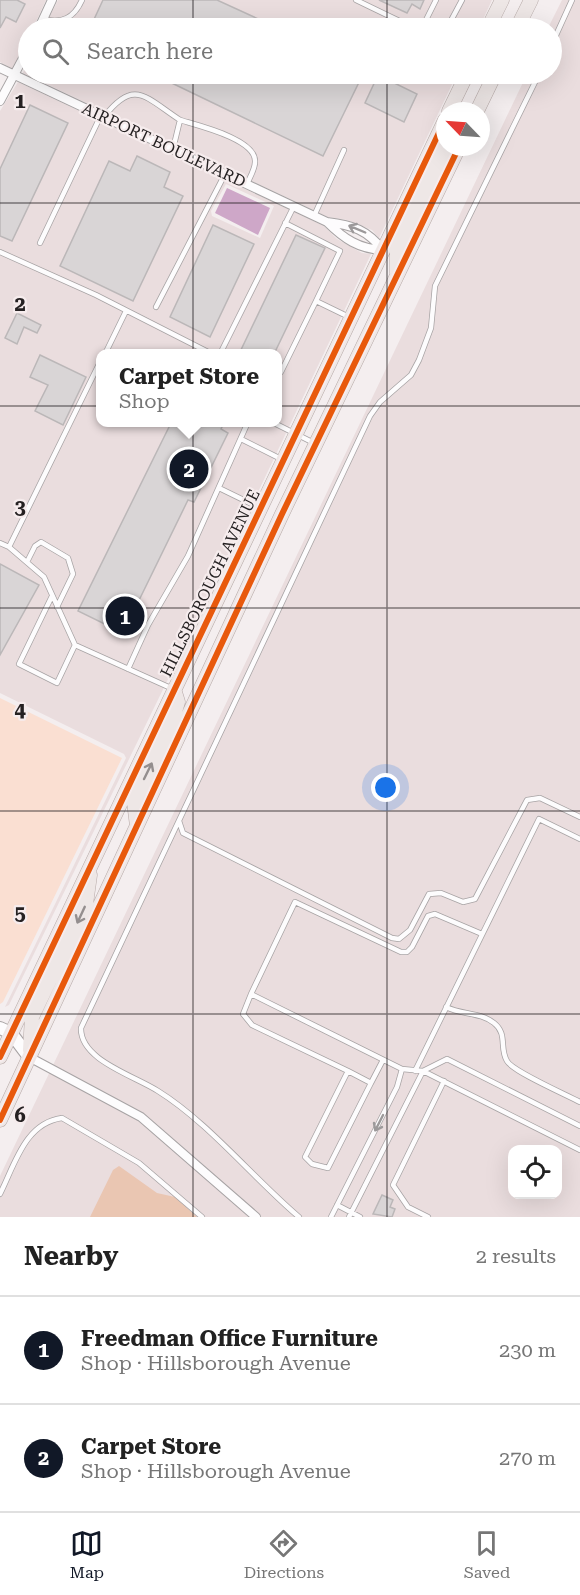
<!DOCTYPE html>
<meta charset="utf-8">
<style>
:root{--surface:#fff;--page:#f2f2f2;--text:#222;--muted:#767676;--line:#e0e0e0;--accent:#111827}
body{margin:0;font-family:"Roboto Serif",serif;background:var(--page);color:var(--text)}
.controls{position:absolute;right:18px;bottom:18px;display:grid;overflow:hidden;border-radius:12px;box-shadow:0 6px 24px #0002}
.controls button{width:54px;height:54px;display:grid;place-items:center;padding:0;border:0;border-bottom:2px solid var(--line);background:var(--surface);color:var(--text);font:30px sans-serif}
.compass{position:absolute;left:436px;top:102px;width:54px;height:54px;border-radius:50%;background:var(--surface);box-shadow:0 6px 24px #0002;rotate:295deg}
.you{position:absolute;left:386px;top:788px;width:21px;height:21px;margin:-15px;border:4px solid #fff;border-radius:50%;background:#1a73e8;box-shadow:0 0 0 9px #1a73e833}
.badge{display:grid;place-items:center;width:39px;height:39px;border-radius:50%;background:var(--accent);color:#fff;font-size:20px;font-weight:700}
.pin{position:absolute;translate:-50% -50%;border:3px solid #fff;box-shadow:0 2px 6px #0006}
.popup{position:absolute;left:96px;top:349px;width:186px;height:78px;box-sizing:border-box;display:grid;place-content:center;border-radius:12px;background:var(--surface);filter:drop-shadow(0 2px 4px #0005);font-size:20px;white-space:nowrap;color:var(--muted)}
.popup b{font-size:22px;color:var(--text)}
.popup::after{content:'';position:absolute;left:50%;top:100%;margin-left:-12px;border:12px solid transparent;border-top-color:var(--surface)}
.list{margin:0;padding:0;list-style:none}
h2{display:flex;justify-content:space-between;align-items:center;height:78px;margin:0;padding:0 24px;font-size:26px}
h2 small{font-size:20px;font-weight:400;color:var(--muted)}
.list li{display:grid;grid-template-columns:39px 1fr auto;gap:18px;align-items:center;box-sizing:border-box;height:108px;padding:0 24px;border-top:2px solid var(--line)}
.list b{display:block;font-size:22px;white-space:nowrap}
.list p{margin:0;font-size:20px;white-space:nowrap;color:var(--muted)}
.list em{font-size:20px;font-style:normal;color:var(--muted)}
.icon{flex:none;width:33px;height:33px;fill:none;stroke:currentColor;stroke-width:2;stroke-linecap:round;stroke-linejoin:round}
.map{position:relative;flex:none;width:580px;height:1217px;overflow:hidden}
.search{position:absolute;background:var(--surface);box-shadow:0 6px 24px #0002;left:18px;right:18px;top:18px;height:66px;display:flex;align-items:center;gap:15px;box-sizing:border-box;padding:0 21px;border-radius:33px;color:var(--muted);font-size:22px}
.sheet{height:294px;background:var(--surface)}
nav{display:flex;justify-content:space-around;align-items:center;box-sizing:border-box;height:84px;border-top:2px solid var(--line);background:var(--surface);font-size:16px;color:var(--muted)}
nav a{display:grid;justify-items:center;gap:3px}
nav .on{color:var(--accent)}
.map>svg:first-child{display:block}
</style>
<div class="map">
<svg width="580" height="1217" viewBox="0 0 580 1217">
<rect width="100%" height="100%" fill="#f4eeef"/>
<!-- built -->
<path fill="#eaddde" fill-rule="evenodd" d="M0,0h46l-13,28h-5v9l-15,32 -13,-7z
M58,0h434l-13,28h-435z
M562,0h18v1217h-580v-41l527,-1102h25v-46h-4zM512,1150h46v44h-46z
M28,61v13h429l-78,164 -7,-8 -25,-10 -19,-3 -305,-144z
M18,82l306,144 13,13 25,14 9,1 -159,335 -203,416 -4,2 121,-249 -2,-4 -124,-61v-582zM226,184l48,22 -14,32 -48,-22 -1,-5zM100,354h178v68h-178z"/>
<!-- green -->
<path fill="#fadfd2" d="M0,698l122,60 -119,244 -3,2z"/>
<!-- forest -->
<path fill="#eac6b2" d="M119,1166l38,27 18,4 22,20h-107l23,-47z"/>
<!-- water -->
<path fill="#cea7c8" d="M227,188l43,20 -12,27 -43,-22z"/>
<!-- building -->
<path fill="#d9d5d6" stroke="#bbb7b8" stroke-width="1.5" d="M0,0h17l8,4 -9,18 -10,-5 -6,11z
M103,0h114l61,28h-188z
M379,0h45l-4,9 -8,-5 -5,9z
M153,74h210l-40,82z
M378,75l39,19 -13,28 -39,-19z
M30,105l38,18 -56,118 -12,-5v-67z
M137,156l33,16 -6,15 19,9 -50,105 -73,-35 49,-105 21,10z
M213,225l41,19 -44,93 -40,-20z
M296,235l29,13 -51,106h-35z
M17,313l24,12 -4,8 -13,-6 -7,17 -12,-6z
M40,355l46,22 -23,48 -28,-14 13,-26 -18,-8z
M171,423h53l-3,6 7,4 -34,69 -6,-2 -65,133 -45,-22z
M0,564l39,21 -39,70z
M382,1195l11,5 -3,7 5,2 -3,8 -19,-3z"/>
<g fill="none" stroke-linecap="round" stroke-linejoin="round">
<!-- lane casing -->
<g stroke="#a7a3a4" stroke-width="6">
<path id="lane" d="M356,0l58,28
M43,19c19,5 31,-1 39,-19
M422,28l14,-28
M447,28l15,-28
M552,44l20,-44
M104,117c30,-39 41,-20 76,3l-7,29
M180,120c16,5 77,19 75,42 0,7 -5,15 -8,22
M314,216l30,-66
M285,223l55,28 -24,50 33,16
M40,243l61,-128
M0,252l96,43 116,59
M156,307l69,-133
M105,354l21,-43
M220,354l74,-148
M281,372l35,-71
M272,422l42,21
M241,439l40,20
M219,488l41,20
M0,543l9,4 91,-185
M9,547l35,30 31,68 98,44
M27,562l8,-16 6,-4 27,16 5,16 -16,33
M52,596l-33,68 38,19 18,-38
M128,669l20,-44 40,-69 60,-134
M179,821l4,12 209,105 7,1 11,-9 19,-36 12,-1 22,9 12,-3 52,-99 13,-2 40,19
M482,934l-47,-20 -7,2 -16,31 -5,5h-6l-106,-50 -44,92 151,75 21,2 157,79
M251,994l-8,20 9,11 96,46 -43,86 7,7 16,4 43,-85 -23,-12
M446,1007c16,8 34,5 48,16 14,11 5,25 13,38 5,10 60,34 73,41
M415,1071l124,-252 41,20
M371,1083l12,-23
M0,1194c15,-30 25,-71 62,-76l77,45 63,54
M337,1205l23,12
M299,1217c-46,-39 -91,-95 -141,-126 -25,-16 -78,-31 -77,-63l289,-612 10,-14 31,-27 8,-15 12,-32 4,-42 104,-212
M331,1217l66,-130 5,-18
M349,1217l74,-146 24,-12 133,67
M428,1217l-20,-10 -15,-22 51,-104"/>
</g>
<!-- street casing -->
<g stroke="#a7a3a4" stroke-width="10">
<path id="street" d="M39,28l13,-28
M0,68l327,154c17,17 32,27 56,28 -16,-20 -30,-25 -56,-28
M0,101l28,-52
M29,1057l112,60 115,100"/>
</g>
<!-- secondary casing -->
<g stroke="#a7a3a4" stroke-width="14">
<path id="secondary" d="M0,1028l11,5 18,24"/>
</g>
<!-- primary casing -->
<g stroke="#b6a9a7" stroke-width="15">
<path id="primary" d="M488,28l14,-28
M517,28l14,-28
M449,111l18,-37
M477,111l18,-37
M397,273v-21l49,-105
M137,826l-3,-24 37,-78 7,-22 -4,-13
M30,1050l2,-33 54,-113 4,-29
M0,1057l445,-937
M0,1120l282,-606 177,-367"/>
</g>
<!-- lane -->
<use href="#lane" stroke="#fdfcfd" stroke-width="4.5"/>
<!-- street -->
<use href="#street" stroke="#fdfcfd" stroke-width="8"/>
<!-- secondary -->
<use href="#secondary" stroke="#fdfcfd" stroke-width="12"/>
<!-- primary -->
<use href="#primary" stroke="#eee7e6" stroke-width="14"/>
<!-- cycleway casing -->
<g stroke="#f6eced" stroke-width="10">
<path id="cycleway" d="M0,1057l445,-937
M0,1120l282,-606 177,-367"/>
</g>
<!-- cycleway -->
<use href="#cycleway" stroke="#e8590c" stroke-width="6"/>
</g>
<!-- one-way arrows -->
<defs><path id="oneway-shaft" d="M-6 0H5M1.5-3L5.5 0L1.5 3" fill="none" stroke-width="1.6" stroke-linecap="round" stroke-linejoin="round" transform="scale(1.5)"/></defs>
<g stroke="#9c999a">
<use href="#oneway-shaft" transform="translate(357 229) rotate(-157)"/>
<use href="#oneway-shaft" transform="translate(379 1123) rotate(117)"/>
</g>
<g stroke="#948e8e">
<use href="#oneway-shaft" transform="translate(148 771) rotate(-64)"/>
<use href="#oneway-shaft" transform="translate(81 915) rotate(115)"/>
</g>
<!-- grid -->
<path fill="none" stroke="#252122" stroke-width="1.5" stroke-opacity="0.55" d="M193,0v28M387,0v28M193,74v1143M387,74v1143M0,203h580M0,406h580M0,608h580M0,811h580M0,1014h580"/>
<g text-anchor="middle" dominant-baseline="central" stroke-width="4.5" stroke-linejoin="round" paint-order="stroke">
<!-- street labels -->
<g font-size="16" fill="#252122" stroke="#f6eced">
<text transform="translate(164 145) rotate(25)">AIRPORT BOULEVARD</text>
<text transform="translate(210 583) rotate(-64)">HILLSBOROUGH AVENUE</text>
</g>
</g>
<g font-size="20" text-anchor="middle" font-weight="bold" fill="#252122" stroke="#f6eced" stroke-width="4.5" stroke-linejoin="round" paint-order="stroke">
<text x="20" y="108">1</text>
<text x="20" y="311">2</text>
<text x="20" y="514">3</text>
<text x="20" y="717">4</text>
<text x="20" y="920">5</text>
<text x="20" y="1122">6</text>
</g>
</svg>
<div class="controls">
<button><svg class="icon" aria-label="locate" viewBox="0 0 24 24"><circle cx="12" cy="12" r="6"/><path d="M12 2v4M12 18v4M2 12h4M18 12h4"/></svg></button>
</div>
<svg class="compass" viewBox="-18 -18 36 36"><path d="M0-13l5 13h-10z" fill="#e53935"/><path d="M0 13l5-13h-10z" fill="#767676"/></svg>
<div class="you"></div>
<div class="pin badge" style="left:125px;top:616px">1</div>
<div class="pin badge" style="left:189px;top:469px">2</div>
<div class="popup"><b>Carpet Store</b>Shop</div>
<div class="search"><svg class="icon" aria-label="search" viewBox="0 0 24 24"><circle cx="10" cy="10" r="6"/><path d="M15 15l6 6"/></svg>Search here</div>
</div>
<section class="sheet">
<h2>Nearby<small>2 results</small></h2>
<ul class="list">
<li><span class="badge">1</span><div><b>Freedman Office Furniture</b><p>Shop · Hillsborough Avenue</p></div><em>230 m</em></li>
<li><span class="badge">2</span><div><b>Carpet Store</b><p>Shop · Hillsborough Avenue</p></div><em>270 m</em></li>
</ul>
</section>
<nav>
<a class="on"><svg class="icon" aria-label="map" viewBox="0 0 24 24"><path d="M3 6l6-2 6 2 6-2v14l-6 2-6-2-6 2zM9 4v14M15 6v14"/></svg>Map</a>
<a><svg class="icon" aria-label="directions" viewBox="0 0 24 24"><path d="M12 3l9 9-9 9-9-9zM9 14v-3h6M13 9l2 2-2 2"/></svg>Directions</a>
<a><svg class="icon" aria-label="saved" viewBox="0 0 24 24"><path d="M7 4h10v16l-5-4-5 4z"/></svg>Saved</a>
</nav>
